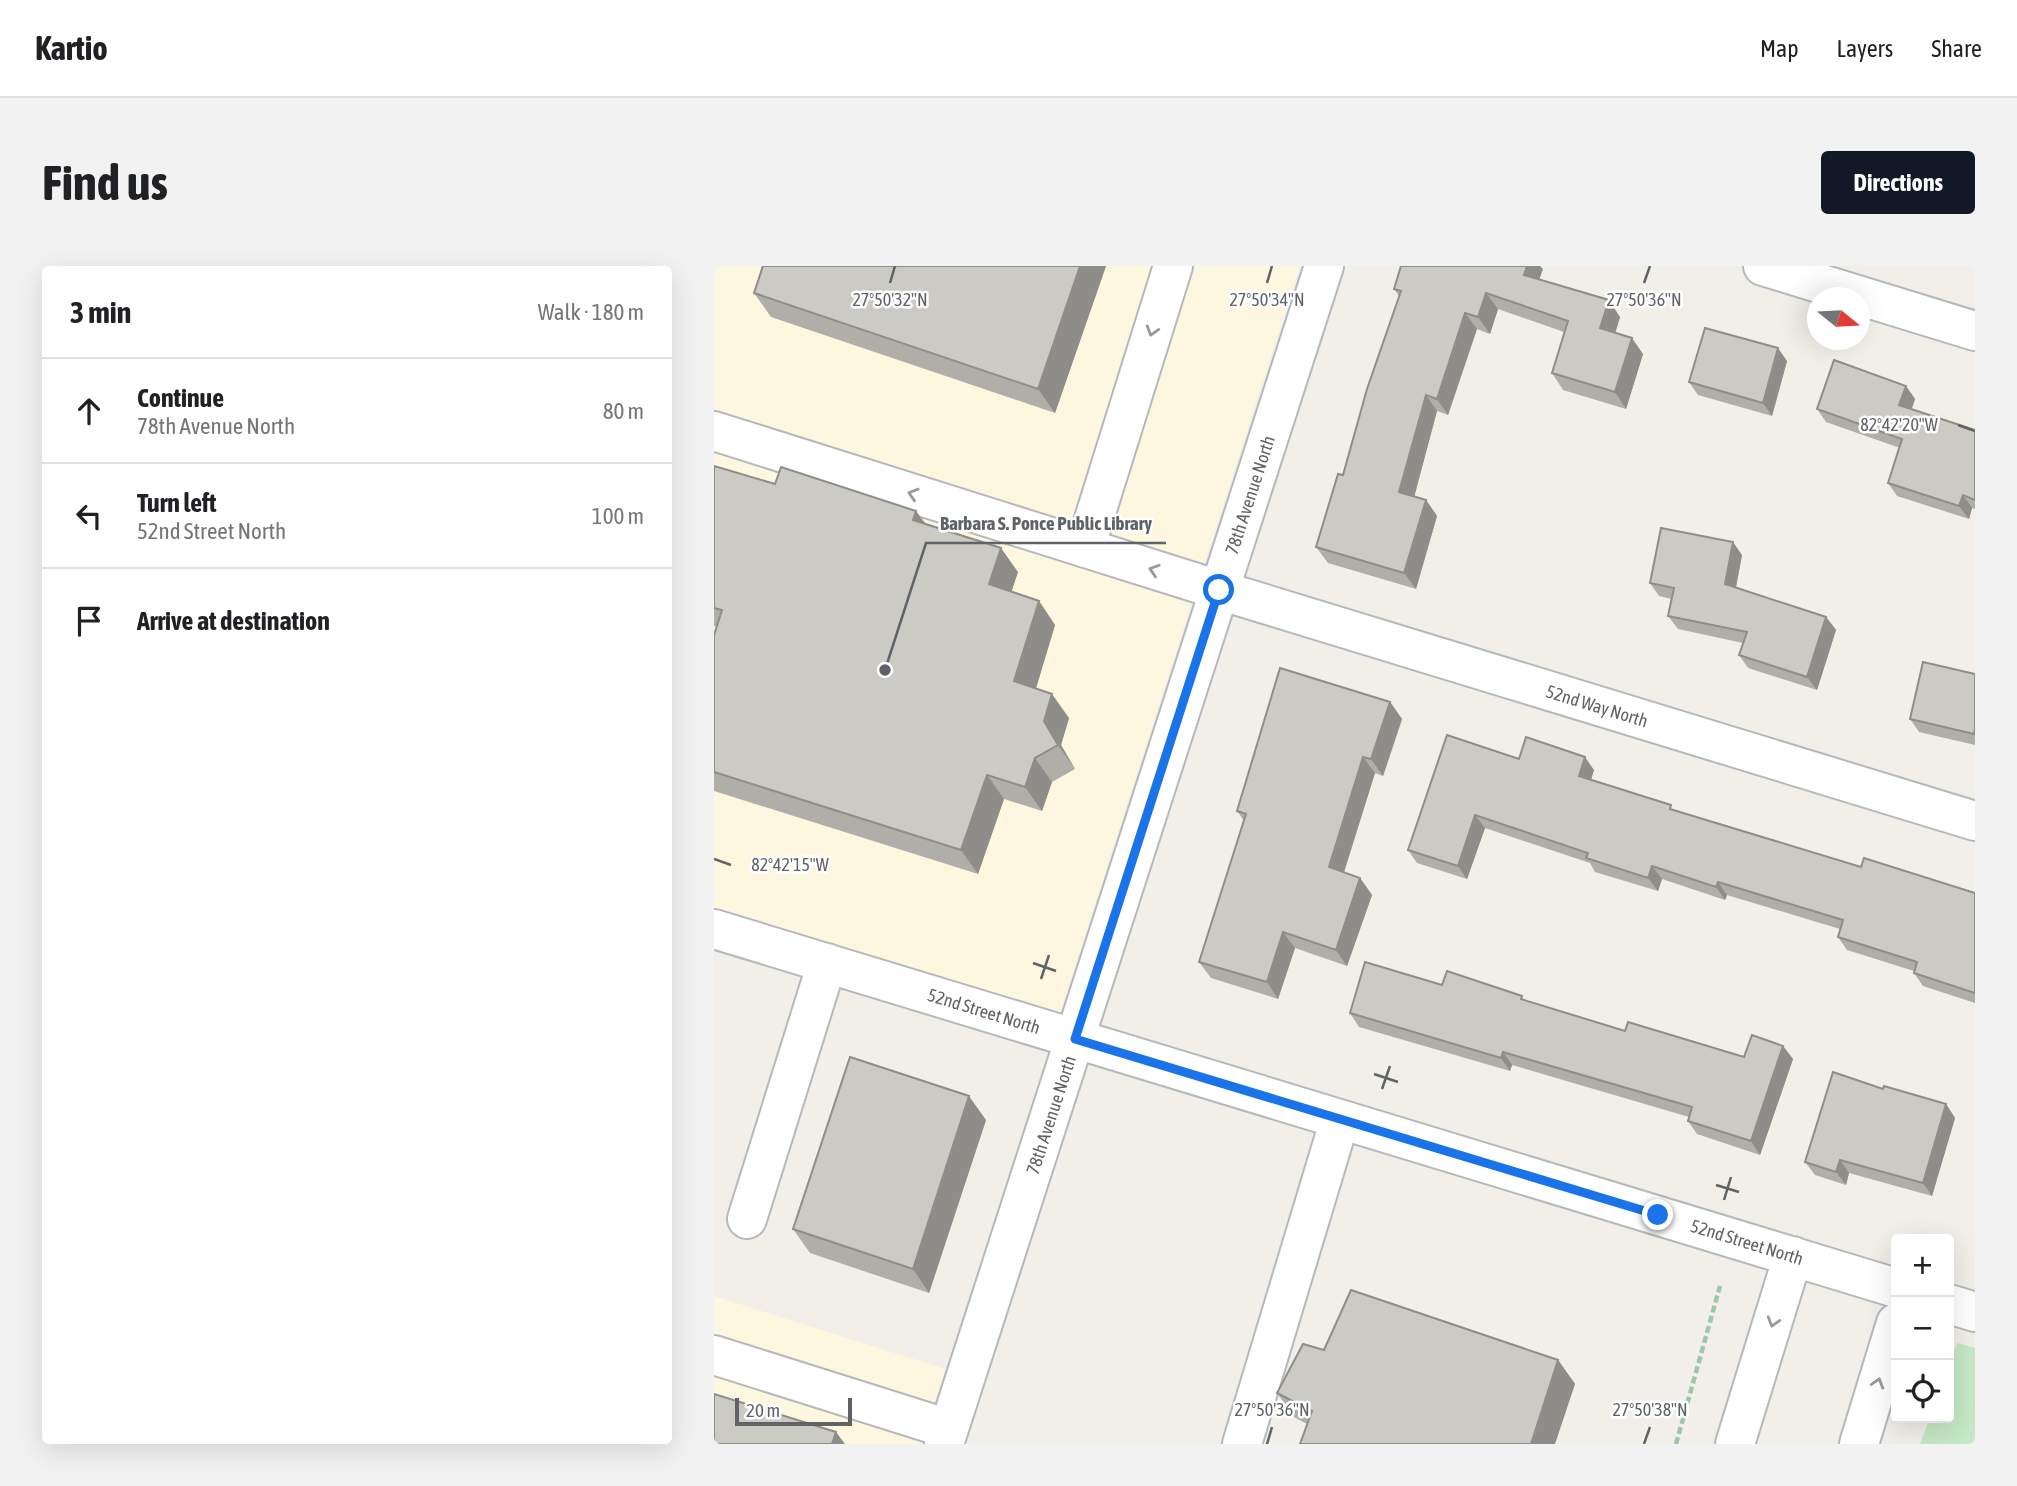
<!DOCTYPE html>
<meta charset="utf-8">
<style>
:root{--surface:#fff;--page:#f2f2f2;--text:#202124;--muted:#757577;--line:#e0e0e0;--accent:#111827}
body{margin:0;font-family:"Asap Condensed",sans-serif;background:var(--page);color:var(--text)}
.controls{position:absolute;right:21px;bottom:21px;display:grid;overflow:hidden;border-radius:7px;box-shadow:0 7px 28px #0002}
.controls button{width:63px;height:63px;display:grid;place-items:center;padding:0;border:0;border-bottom:2px solid var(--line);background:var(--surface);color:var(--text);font:35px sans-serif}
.compass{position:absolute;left:1093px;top:21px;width:63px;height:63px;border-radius:50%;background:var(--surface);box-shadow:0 7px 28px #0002;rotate:108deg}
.scale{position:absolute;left:21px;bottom:18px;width:117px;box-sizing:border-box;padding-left:7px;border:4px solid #5f6368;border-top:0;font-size:19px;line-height:24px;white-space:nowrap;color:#5f6368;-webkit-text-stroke:5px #fff;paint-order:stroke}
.stop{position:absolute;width:21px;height:21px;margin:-16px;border:5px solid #1a73e8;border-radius:50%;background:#fff}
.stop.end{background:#1a73e8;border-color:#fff;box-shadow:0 2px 7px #0008}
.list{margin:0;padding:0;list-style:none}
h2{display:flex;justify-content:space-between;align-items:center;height:91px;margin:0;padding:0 28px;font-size:30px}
h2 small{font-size:23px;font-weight:400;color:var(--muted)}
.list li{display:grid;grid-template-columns:46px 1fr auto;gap:21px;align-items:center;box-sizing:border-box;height:105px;padding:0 28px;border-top:2px solid var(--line)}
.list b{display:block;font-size:26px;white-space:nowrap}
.list p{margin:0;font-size:23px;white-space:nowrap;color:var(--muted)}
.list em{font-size:23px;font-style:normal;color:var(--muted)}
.icon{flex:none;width:38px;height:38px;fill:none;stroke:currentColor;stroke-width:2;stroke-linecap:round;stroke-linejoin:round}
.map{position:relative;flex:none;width:1261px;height:1178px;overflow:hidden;border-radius:7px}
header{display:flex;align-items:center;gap:42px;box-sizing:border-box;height:98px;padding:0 35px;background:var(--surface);border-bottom:2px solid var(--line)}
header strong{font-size:33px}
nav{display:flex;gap:38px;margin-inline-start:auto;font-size:24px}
.intro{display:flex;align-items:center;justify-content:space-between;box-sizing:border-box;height:168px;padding:0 42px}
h1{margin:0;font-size:49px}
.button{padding:18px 32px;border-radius:7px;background:var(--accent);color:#fff;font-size:24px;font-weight:700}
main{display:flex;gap:42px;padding:0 42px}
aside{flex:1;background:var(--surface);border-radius:7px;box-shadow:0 7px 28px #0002}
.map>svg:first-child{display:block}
</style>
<header>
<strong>Kartio</strong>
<nav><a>Map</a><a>Layers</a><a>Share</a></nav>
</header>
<div class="intro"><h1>Find us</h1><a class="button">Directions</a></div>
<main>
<aside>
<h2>3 min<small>Walk · 180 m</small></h2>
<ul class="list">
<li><svg class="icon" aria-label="ahead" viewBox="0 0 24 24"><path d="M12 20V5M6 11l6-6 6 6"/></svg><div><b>Continue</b><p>78th Avenue North</p></div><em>80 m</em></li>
<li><svg class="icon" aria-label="left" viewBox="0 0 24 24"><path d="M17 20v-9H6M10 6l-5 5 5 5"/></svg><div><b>Turn left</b><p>52nd Street North</p></div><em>100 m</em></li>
<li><svg class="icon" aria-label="arrive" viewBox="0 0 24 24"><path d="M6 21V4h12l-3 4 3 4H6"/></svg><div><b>Arrive at destination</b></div></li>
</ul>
</aside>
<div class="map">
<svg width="1261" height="1178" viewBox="0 0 1261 1178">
<rect width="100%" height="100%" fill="#f1efe8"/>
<!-- commercial -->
<path fill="#fef7e0" d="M0,0h586l-240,747 -346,-105z
M0,1030l231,73 -24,75h-207z"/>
<!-- green -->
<path fill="#c5e8c5" d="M1243,1077l18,5v96h-55l10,-26h19v-52z"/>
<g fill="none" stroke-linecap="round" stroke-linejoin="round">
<!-- minor casing -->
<g stroke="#b5b8bc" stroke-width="42">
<path id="minor" d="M1049,0l212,65
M0,165l505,159 756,231
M371,282l88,-282
M0,663l1182,359
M33,953l80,-256
M1235,1038l26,8
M0,1089l235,74
M230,1178l380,-1178
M528,1178l98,-325
M1021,1178l58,-188
M1145,1178l37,-121"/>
</g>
<!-- path -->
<path stroke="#9cc7a9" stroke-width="4.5" stroke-dasharray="7 3.5" stroke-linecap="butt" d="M962,1178l44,-158"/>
<!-- minor -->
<use href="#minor" stroke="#fff" stroke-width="38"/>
</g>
<!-- wall -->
<path fill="#afaea9" d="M48,0h344l-51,147 -284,-96 -17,-24z
M829,3l-4,10 81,38 -5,16 28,21 -17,55 -63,-19 -11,-17 12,-41 -66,-23 -8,25 -13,-5 -29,86 -11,-4 -23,86 12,3 11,16 -21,73 -88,-26 -12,-16 27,-72 56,-179 -5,-7z
M1073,95l-15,55 -74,-21 -9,-13z
M1192,120l9,13 -3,10 63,21v79l-3,-1 -3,11 -72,-23 -9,-13 12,-35 -74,-26 -9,-13z
M0,200l61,18 141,27 10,13 92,48 -7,20 28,9 16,24 -19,63 33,30 -8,27 14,24 -23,13 -10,29 -38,-12 -26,75 -264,-83v-156l3,-8 -3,-1z
M1028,289l-6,33 90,29 10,13 -19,60 -69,-22 -9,-13 4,-12 -65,-14 -10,-13 4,-17 -13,-3 -9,-13z
M1261,408v71l-56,-13 -9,-13z
M676,436l12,17 -19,57 -8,-3 -31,100 16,5 12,17 -25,71 -52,-18 -17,51 -67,-21 -12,-16 45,-141 -7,-10z
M805,493l75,11 -3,10 84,31 186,56 114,26v110l-52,-17 -9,-13v-2l-67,-21 -9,-13 2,-8 -113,-34 -2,5 -63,-21 -4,12 -63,-19 -5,-9 -105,-35 -18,51 -50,-16 -9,-13z
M728,719l82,15 101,31 119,26 39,-11 10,13 -33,96 -63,-21 -9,-13 1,-4 -177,-52 -2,6 -151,-44 -9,-14z
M1169,823l63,15 9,14 -23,78 -83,-23 -3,12 -31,-10 -10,-13z
M272,854l-57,173 -119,-40 -17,-24z
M610,1084l234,10 17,24 -268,40 -13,-7 -17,-24z"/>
<!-- shaded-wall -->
<path fill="#8f8d8a" d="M366,0h26l-51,147 -17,-24z
M813,0h13l3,3 -8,22 -11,-16z
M772,27l12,16 -8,25 -12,-17z
M895,34l11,17 -8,27 -12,-16z
M751,47l12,16 -29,86 -11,-16z
M918,72l11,16 -17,55 -11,-17z
M1064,82l9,13 -15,55 -9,-13z
M1192,120l9,13 -7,19 -9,-13z
M712,129l11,16 -26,98 -12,-17z
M1249,229l9,13 -3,11 -10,-13z
M712,234l11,16 -21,73 -12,-16z
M202,245l17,24 -20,-15z
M1019,276l9,13 -8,42 -9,-13z
M287,282l17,24 -12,36 -17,-24z
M325,335l16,24 -24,80 -17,-24z
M1112,351l10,13 -19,60 -10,-13z
M338,428l17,24 -8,27 14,24 -17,-24 -14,-24z
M676,436l12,17 -19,57 -12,-17z
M649,491l12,16 -35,111 -11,-17z
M871,491l9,13 -6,19 -9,-13z
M321,492l17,24 -10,29 -17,-24z
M273,509l17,24 -26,75 -17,-24z
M761,549l10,13 -18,51 -9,-13z
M938,600l10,13 -4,12 -10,-13z
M646,612l12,17 -25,71 -11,-16z
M1004,616l9,13 -2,5 -9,-13z
M569,666l12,16 -17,51 -11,-17z
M1069,780l10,13 -33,96 -9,-14z
M789,786l9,13 -2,6 -9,-13z
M255,830l17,24 -57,173 -16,-24z
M1232,838l9,14 -23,78 -9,-13z
M1126,894l9,13 -3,12 -10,-13z
M844,1094l17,24 -20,60h-24z
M122,1166l9,12h-13z"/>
<!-- building -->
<path fill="#cccac5" stroke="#8f8d8a" stroke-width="2" d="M49,0h317l-42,123 -284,-96z
M687,0h126l-3,9 85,25 -9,28 32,10 -17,54 -63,-19 16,-52 -82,-28 -8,24 -13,-4 -28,86 -11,-4 -27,97 27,8 -22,73 -88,-26 22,-73 5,1 24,-86 34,-98 -7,-2z
M991,62l73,20 -15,55 -74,-21z
M1120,94l72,26 -7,19 76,25v70l-12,-5 -4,11 -71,-23 14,-44 -85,-30z
M0,200l61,18 6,-17 135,44 -3,9 88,28 -12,36 50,17 -25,80 38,13 -8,27 14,24 -23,13 -10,29 -38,-12 -26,75 -247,-78v-137l8,-25 -8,-2z
M947,262l72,14 -8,42 101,33 -19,60 -68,-22 8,-23 -79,-16 6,-28 -24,-5z
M1209,396l52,12v55l-1,5 -64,-15z
M566,402l110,34 -19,57 -8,-2 -34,110 31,11 -24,72 -53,-18 -16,50 -68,-20 47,-148 -9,-3z
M733,469l72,24 7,-22 59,20 -6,19 92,29 -1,4 191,58 3,-9 111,35v100l-61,-20 3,-11 -79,-25 5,-17 -125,-38 -2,5 -64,-21 -4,12 -62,-20 2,-5 -113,-38 -17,51 -50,-16z
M651,696l77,23 5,-14 75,25 -1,3 104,32 3,-9 116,35 8,-22 31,11 -32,95 -63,-20 4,-14 -189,-55 -2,6 -151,-45z
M136,791l119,39 -56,173 -120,-40z
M1119,806l50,17 1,-3 62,18 -23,79 -83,-23 -4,12 -31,-10z
M637,1024l207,70 -27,84h-231l12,-33 -35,-18 26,-49 21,6z
M0,1128l122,38 -4,12h-118z"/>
<!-- one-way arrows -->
<defs><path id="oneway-chevron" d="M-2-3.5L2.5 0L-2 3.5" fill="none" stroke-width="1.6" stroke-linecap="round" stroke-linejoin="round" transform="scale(1.75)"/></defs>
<g stroke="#979a9d">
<use href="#oneway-chevron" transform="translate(438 65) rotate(107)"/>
<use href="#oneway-chevron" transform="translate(199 228) rotate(-163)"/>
<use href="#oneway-chevron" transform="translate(440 304) rotate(-162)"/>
<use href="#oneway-chevron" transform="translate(1059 1056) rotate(107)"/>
<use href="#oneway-chevron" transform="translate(1164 1117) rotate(-73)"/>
</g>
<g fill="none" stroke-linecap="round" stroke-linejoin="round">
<!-- route -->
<path stroke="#1a73e8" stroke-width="9" d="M505,324l-144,449 583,176"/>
</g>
<!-- ticks -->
<path fill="none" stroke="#5f6368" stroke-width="2.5" d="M176,17l5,-17M553,17l5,-17M930,17l6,-17M1244,159l17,6M0,593l17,6M319,697l23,8M327,713l8,-24M660,808l24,8M668,823l8,-23M1002,919l23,7M1010,934l7,-23M553,1178l5,-17M930,1178l6,-17"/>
<g text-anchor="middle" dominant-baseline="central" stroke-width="5" stroke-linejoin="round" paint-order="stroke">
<!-- street labels -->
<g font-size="18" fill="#5f6368" stroke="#fff">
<text transform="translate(536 229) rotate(-72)">78th Avenue North</text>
<text transform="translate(883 440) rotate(17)">52nd Way North</text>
<text transform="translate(270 745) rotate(17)">52nd Street North</text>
<text transform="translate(337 849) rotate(-72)">78th Avenue North</text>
<text transform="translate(1033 976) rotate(17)">52nd Street North</text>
</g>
</g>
<g font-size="18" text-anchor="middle" fill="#5f6368" stroke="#fff" stroke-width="5" stroke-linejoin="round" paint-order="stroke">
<text x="176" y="40">27°50'32"N</text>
<text x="553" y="40">27°50'34"N</text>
<text x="930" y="40">27°50'36"N</text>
<text x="1185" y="165">82°42'20"W</text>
<text x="76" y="605">82°42'15"W</text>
<text x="558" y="1150">27°50'36"N</text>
<text x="936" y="1150">27°50'38"N</text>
</g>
<!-- callouts -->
<path fill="none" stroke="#5f6368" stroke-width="2.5" d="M171 404L212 277H452"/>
<circle fill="#5f6368" stroke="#fff" stroke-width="2.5" cx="171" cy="404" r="7"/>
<g font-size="19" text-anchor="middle" font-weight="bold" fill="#5f6368" stroke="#fff" stroke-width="5" stroke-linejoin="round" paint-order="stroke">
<text x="332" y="264">Barbara S. Ponce Public Library</text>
</g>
</svg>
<div class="controls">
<button>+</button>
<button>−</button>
<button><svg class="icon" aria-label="locate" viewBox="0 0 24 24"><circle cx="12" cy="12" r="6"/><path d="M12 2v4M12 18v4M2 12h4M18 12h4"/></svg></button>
</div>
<svg class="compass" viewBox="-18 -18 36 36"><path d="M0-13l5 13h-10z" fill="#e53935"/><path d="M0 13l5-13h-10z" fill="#757577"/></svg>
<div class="scale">20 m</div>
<div class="stop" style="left:505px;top:324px"></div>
<div class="stop end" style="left:944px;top:949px"></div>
</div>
</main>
